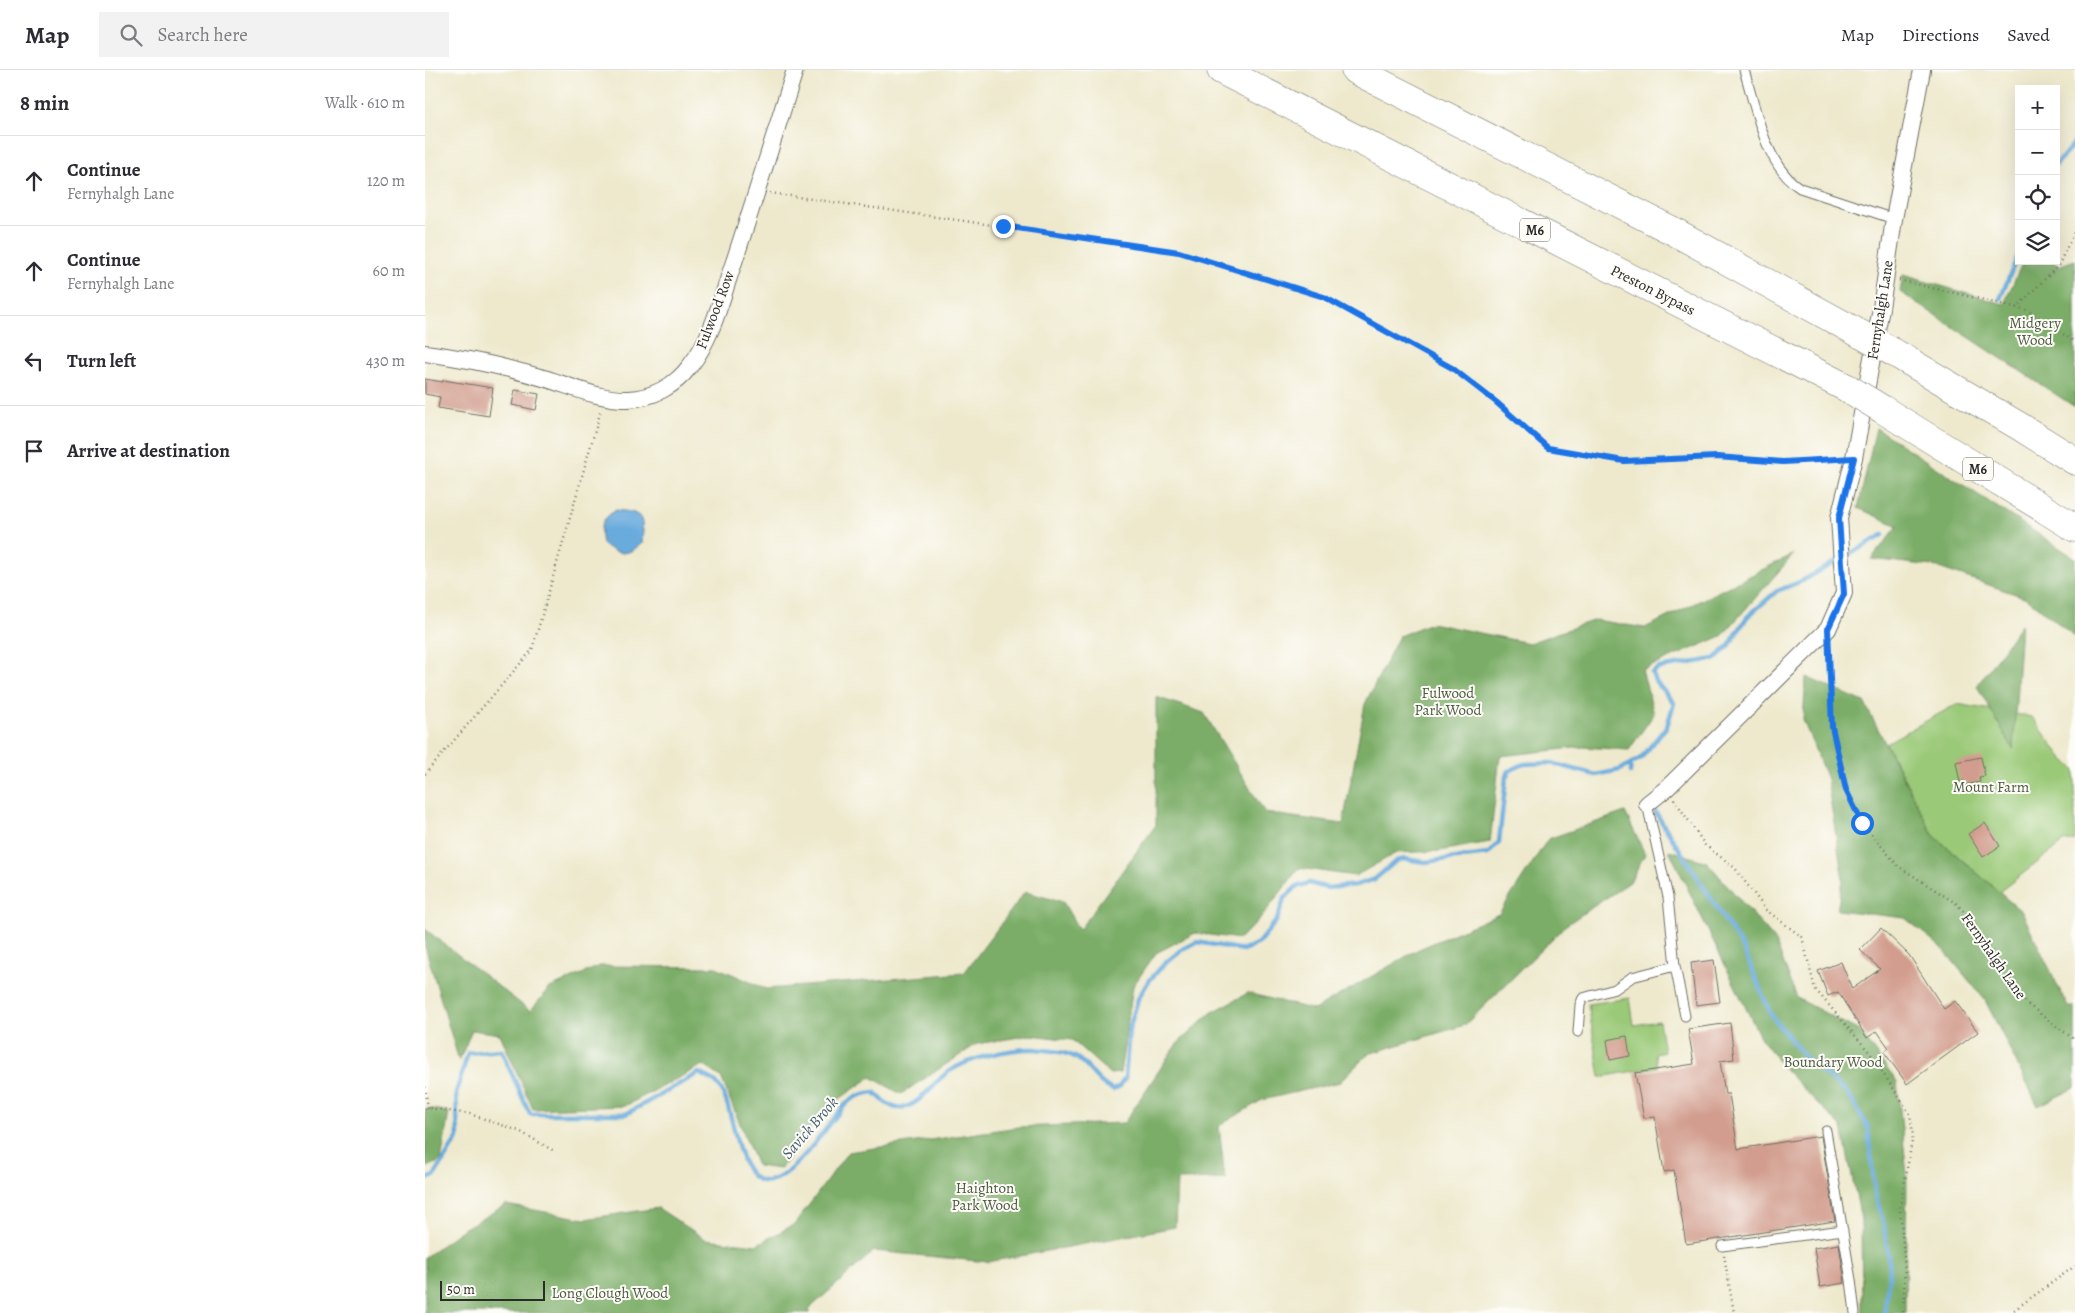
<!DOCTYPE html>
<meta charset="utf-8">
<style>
:root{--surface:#fff;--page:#f2f2f3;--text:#2b2b33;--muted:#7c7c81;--line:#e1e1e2}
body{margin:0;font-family:Alegreya,serif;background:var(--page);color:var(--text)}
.controls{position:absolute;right:15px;top:15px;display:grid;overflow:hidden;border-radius:0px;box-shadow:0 5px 20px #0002}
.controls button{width:45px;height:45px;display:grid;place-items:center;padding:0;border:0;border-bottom:1px solid var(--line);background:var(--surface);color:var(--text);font:25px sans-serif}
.scale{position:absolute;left:15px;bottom:12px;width:105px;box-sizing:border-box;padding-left:5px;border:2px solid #2b2b2b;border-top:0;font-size:14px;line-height:18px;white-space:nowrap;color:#2b2b2b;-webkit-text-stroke:4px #fdfcf7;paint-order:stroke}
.stop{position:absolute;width:15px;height:15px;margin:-11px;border:4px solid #1a73e8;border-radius:50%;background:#fff}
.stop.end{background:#1a73e8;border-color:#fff;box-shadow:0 1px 5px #0008}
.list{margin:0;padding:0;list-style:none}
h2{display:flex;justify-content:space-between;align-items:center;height:65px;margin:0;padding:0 20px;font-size:21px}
h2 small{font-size:16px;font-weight:400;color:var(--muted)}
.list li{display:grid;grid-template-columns:32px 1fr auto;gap:15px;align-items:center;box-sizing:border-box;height:90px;padding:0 20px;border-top:1px solid var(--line)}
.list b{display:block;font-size:19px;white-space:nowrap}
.list p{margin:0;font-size:16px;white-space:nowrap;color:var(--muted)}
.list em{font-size:16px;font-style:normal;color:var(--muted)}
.icon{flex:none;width:28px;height:28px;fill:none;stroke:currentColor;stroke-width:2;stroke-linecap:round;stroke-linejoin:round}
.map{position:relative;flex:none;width:1650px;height:1243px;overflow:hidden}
header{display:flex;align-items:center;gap:30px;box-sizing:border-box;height:70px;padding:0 25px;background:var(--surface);border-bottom:1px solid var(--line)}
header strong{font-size:24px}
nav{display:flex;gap:28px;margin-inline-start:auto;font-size:18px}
.search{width:350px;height:45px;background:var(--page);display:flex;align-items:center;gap:12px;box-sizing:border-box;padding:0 18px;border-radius:0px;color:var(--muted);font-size:19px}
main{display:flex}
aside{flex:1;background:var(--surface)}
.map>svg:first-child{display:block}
</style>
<header>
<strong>Map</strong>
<div class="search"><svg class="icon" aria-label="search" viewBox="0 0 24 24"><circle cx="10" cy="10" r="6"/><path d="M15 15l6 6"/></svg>Search here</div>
<nav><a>Map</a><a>Directions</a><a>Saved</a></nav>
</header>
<main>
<aside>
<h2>8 min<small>Walk · 610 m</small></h2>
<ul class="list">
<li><svg class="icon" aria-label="ahead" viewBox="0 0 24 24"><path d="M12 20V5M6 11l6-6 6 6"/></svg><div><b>Continue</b><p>Fernyhalgh Lane</p></div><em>120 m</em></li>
<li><svg class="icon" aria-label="ahead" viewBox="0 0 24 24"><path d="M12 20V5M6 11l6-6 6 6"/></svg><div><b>Continue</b><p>Fernyhalgh Lane</p></div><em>60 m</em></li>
<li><svg class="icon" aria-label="left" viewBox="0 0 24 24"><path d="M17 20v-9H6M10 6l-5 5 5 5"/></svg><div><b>Turn left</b></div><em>430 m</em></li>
<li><svg class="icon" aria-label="arrive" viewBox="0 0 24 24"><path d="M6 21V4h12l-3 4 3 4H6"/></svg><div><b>Arrive at destination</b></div></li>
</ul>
</aside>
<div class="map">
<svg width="1650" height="1243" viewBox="0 0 1650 1243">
<rect width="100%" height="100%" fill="#fdfcf7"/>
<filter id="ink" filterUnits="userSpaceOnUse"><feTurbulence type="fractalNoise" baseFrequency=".02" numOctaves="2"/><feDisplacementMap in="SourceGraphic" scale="10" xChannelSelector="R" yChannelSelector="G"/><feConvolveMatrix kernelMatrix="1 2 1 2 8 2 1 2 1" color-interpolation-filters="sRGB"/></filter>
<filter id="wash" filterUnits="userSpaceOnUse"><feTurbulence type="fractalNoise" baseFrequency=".0096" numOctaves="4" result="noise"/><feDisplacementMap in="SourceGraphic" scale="20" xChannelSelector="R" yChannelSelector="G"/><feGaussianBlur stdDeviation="1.12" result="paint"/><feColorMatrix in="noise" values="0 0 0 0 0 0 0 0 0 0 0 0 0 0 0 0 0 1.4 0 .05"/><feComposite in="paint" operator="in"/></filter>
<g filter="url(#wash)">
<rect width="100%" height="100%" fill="#eee9cd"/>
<!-- green -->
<path fill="#9ac977" stroke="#627a51" d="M1532,634l75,13 29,39 14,14v70l-11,2 -65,50 -66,-57 -47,-92z
M1205,928l4,27 25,-4 5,31 -9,2 2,13 -57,10 -12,-73z"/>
<!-- forest -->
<path fill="#7bad68" stroke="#536c4a" d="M1650,190v147l-175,-115 3,-17 101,29 19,-43h29l6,5z
M1451,358l199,130v79l-48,-39 -94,-32 -62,-7 27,-33 -40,-18z
M1369,484l-72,82 -80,34 12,44 -25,36 -46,-3 -83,9 -10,86 -51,9 -43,2 -41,23 -56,-8 -35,46 -24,25 -45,-6 -39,20 -23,33 -13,87 -10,1 -38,-34 -41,-5 -54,9 -76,50 -30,-17 -46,32 -45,60 -23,-3 -36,-89 -18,-12 -78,41 -92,3 -33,-75 -28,-4 -13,31 -34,-115v-17l105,82 20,-23 50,-22 116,1 50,22 198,-16 61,-81 38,10 16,28 77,-105v-128l48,16 61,100 78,11 22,-120 34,-68 32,-13 98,20 66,-23 50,8z
M1596,554l-8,125 -36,-63z
M1381,607l58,25 69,133 89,77 46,95h7v81l-37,18 -53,-106 -43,-52 -37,-30 -68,-8 6,-30 -16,-101 -24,-59z
M1200,742l20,42 -15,28 -64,43 -101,100 -97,29 -28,28 -78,18 -43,26 6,53 -48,1 -2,47 -187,35 -114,-11 -65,58 2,4h-386v-56l40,-29 41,-23 79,14 73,-11 47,31 51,6 39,-21 53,-72 170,-25 106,-4 52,-78 35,-32 37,-20 66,17 103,-60 82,-36 49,-75z
M1244,780l38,12 68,78 22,58 62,33 38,51 10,93 -2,138h-43l-1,-94 -19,-91 -55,-56 -27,-35z
M3,1038l21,4 -8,49 -16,7v-58z"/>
<!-- water -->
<path fill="#69abdd" stroke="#4a6b84" d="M191,440l16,2 9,5 2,14 -1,12c-15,14 -23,12 -40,1 -3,-17 -2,-24 14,-34z"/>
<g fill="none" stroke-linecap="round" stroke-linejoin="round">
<!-- stream -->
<path stroke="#69abdd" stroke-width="4.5" d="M1631,95l19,-23
M1575,229l19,-46
M1421,486l37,-21
M1205,702l1,-9
M1229,740l90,140 27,65 33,41 43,37 21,34 7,66 9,32 6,45 -6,43
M0,1110l9,-4 24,-39 -2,-44 12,-40 33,-3 29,64h96l73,-41c6,3 12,6 17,10 16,14 18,68 33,89 29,39 82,-56 100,-71 7,-5 17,-8 25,-9 7,6 15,16 25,16 20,0 34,-26 49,-36 21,-14 62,-24 87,-23 16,2 35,2 47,13 11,10 17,22 31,28l7,-4 5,-8 4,-48 9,-31 10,-17 18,-20 18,-14 13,-6 47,8 14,-7 19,-23 7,-21 12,-12 13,-4 18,5 29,-3 19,-6 21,-18 9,-2 20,3 63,-8 11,-12 7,-64 3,-7 15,-7 27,-1 45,12 24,-5 21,-12 26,-32 7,-23 -18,-21 -4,-9 7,-5 56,-9 14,-13 18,-29 30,-26 25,-10 37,-21"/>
</g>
<g id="blocks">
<!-- building -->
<path fill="#d29d8e" d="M0,309l18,3v-2l50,8 -4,28 -51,-8 2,-11 -15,-3z
M90,320l24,4 -3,16 -24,-5z
M1556,687l4,19 -6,1 1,5 -15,3 -1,-4 -4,1 -4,-20z
M1560,753l15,23 -17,11 -15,-23z
M1456,858l28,27 35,54 11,-8 23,31 -71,52 -23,-32 5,-4 -12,-17 -10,7 -29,-46 -10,4 -10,-25 23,-9 11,27 28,-20 -20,-19z
M1289,890l6,42 -24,3 -5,-42z
M1305,953l4,36 -14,2 5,33h4l9,55 83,-13 14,85 -149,23 -12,-74 -10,2 -9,-55 -11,1 -9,-45 59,-9 -6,-35z
M1202,966l3,20 -20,4 -3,-20z
M1414,1174l6,39 -25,4 -6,-39z"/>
</g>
</g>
<g filter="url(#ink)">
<use href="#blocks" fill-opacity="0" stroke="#6f6e64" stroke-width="1"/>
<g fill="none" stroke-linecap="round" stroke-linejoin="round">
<!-- lane casing -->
<g stroke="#6f6e64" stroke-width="11">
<path id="lane" d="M1319,0c12,38 21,96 56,118l94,31
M1222,734l21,93 7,69 10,50
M1153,962l2,-27 3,-7 32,-9 17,-12 43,-11
M1401,1061l25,149 4,33
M1297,1176l121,-16"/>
</g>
<!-- street casing -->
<g stroke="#6f6e64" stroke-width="18">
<path id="street" d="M0,283c40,5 84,15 122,26 26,8 54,21 81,20 25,-1 47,-13 62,-33 23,-29 32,-70 44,-104 21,-64 41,-128 61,-192
M1222,734l20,-16 161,-159 16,-36 -5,-75 15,-60 27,-150 13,-89 28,-149"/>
</g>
<!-- highway casing -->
<g stroke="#6f6e64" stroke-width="29">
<path id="highway" d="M796,0l628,319
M930,0l318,161 189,104
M1468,282l126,74 56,35
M1457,339l193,119"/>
</g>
<!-- path -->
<path stroke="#6f6e64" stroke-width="2.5" stroke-dasharray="1 4" stroke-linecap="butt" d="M345,123l409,59 145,45 128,70 44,35 52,46 76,13 93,-4 66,5 57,-3
M1474,210l128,30 48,32
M1591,238l42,-42 17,-36
M1404,578l3,79 14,63 16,33 36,43 59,38 11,12 58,87 49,37
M0,704l107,-124 69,-240
M1249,729l31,46 30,23 31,42 36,27 13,52 55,64 40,61 3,22 -13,71 5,63 -2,43
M0,1017l3,21
M0,1039l3,-1 42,6 49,17 37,21
M1299,1185l10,58
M1585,1243l65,-47"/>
<!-- lane -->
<use href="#lane" stroke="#fff" stroke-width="9"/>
<!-- street -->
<use href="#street" stroke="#fff" stroke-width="16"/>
<!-- highway -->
<use href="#highway" stroke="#fff" stroke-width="28"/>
<!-- highway-bridge casing -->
<g stroke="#6f6e64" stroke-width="29" stroke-linecap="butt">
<path id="highway-bridge" d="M1437,265l31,17
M1424,319l33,20"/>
</g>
<!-- highway-bridge -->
<use href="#highway-bridge" stroke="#fff" stroke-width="28"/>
</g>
</g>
<g fill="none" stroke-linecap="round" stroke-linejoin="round" filter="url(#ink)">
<!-- route -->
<path stroke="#1a73e8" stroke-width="6" d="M578,156l176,26 145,45 128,71 44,34 52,46 76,13 93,-4 66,5 71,-4 -15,60 5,76 -16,35 4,98 14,63 16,33"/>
</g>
<g text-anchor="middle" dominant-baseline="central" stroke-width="4" stroke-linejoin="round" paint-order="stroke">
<!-- shield labels -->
<g fill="#fdfcf7" stroke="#6a6a68" stroke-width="1">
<rect x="1095" y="148.5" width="30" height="23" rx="4"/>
<rect x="1538" y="387.5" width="30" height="23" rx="4"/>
</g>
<g font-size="14" font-weight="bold" fill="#2b2b2b">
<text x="1110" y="160">M6</text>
<text x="1553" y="399">M6</text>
</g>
<!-- street labels -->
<g font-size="15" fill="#2b2b2b" stroke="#fdfcf7">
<text transform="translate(1228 220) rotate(27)">Preston Bypass</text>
<text transform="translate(290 240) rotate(-69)">Fulwood Row</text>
<text transform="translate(1455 240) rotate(-81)">Fernyhalgh Lane</text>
<text transform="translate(1569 886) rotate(55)">Fernyhalgh Lane</text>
</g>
<!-- park labels -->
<g font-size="15" fill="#4c5a42" stroke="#fdfcf7">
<text x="1610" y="253">Midgery<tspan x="1610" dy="17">Wood</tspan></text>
<text x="1023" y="623">Fulwood<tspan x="1023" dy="17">Park Wood</tspan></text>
<text x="1566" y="717">Mount Farm</text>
<text x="1408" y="992">Boundary Wood</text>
<text x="560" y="1118">Haighton<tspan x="560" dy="17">Park Wood</tspan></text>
<text x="185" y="1223">Long Clough Wood</text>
</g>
<!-- water labels -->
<g font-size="16" font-style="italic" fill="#445e72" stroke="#fdfcf7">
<text transform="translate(385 1058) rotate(-49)">Savick Brook</text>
</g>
</g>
</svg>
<div class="controls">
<button>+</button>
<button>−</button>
<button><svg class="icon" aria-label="locate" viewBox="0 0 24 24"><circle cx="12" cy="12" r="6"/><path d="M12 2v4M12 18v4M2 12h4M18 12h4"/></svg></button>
<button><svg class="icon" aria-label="layers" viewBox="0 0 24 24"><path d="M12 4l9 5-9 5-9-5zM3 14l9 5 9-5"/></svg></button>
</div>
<div class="scale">50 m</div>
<div class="stop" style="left:1437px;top:753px"></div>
<div class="stop end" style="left:578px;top:156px"></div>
</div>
</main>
